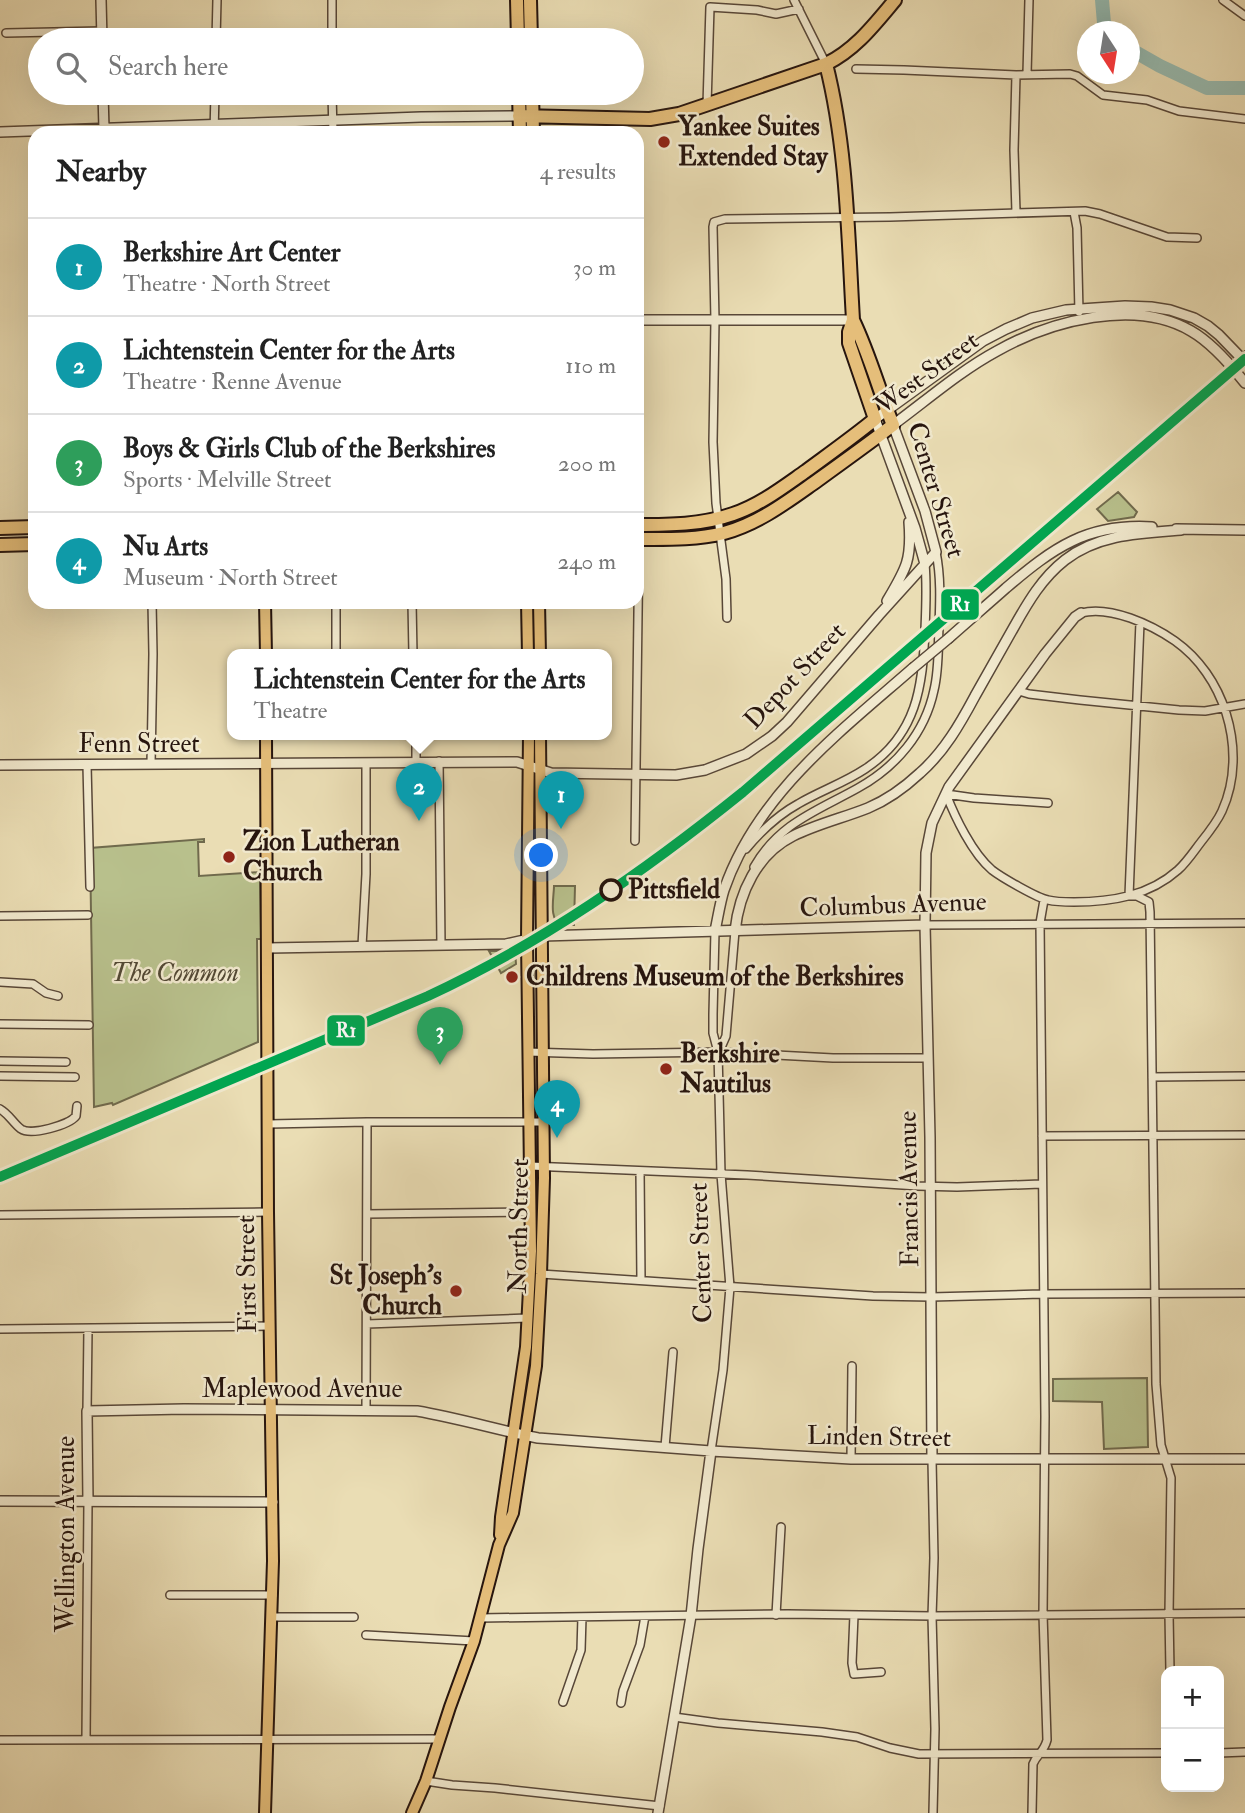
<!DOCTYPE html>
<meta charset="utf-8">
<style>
:root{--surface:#fff;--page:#f2f2f2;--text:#222;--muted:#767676;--line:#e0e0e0;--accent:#ea580c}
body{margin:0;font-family:"IM FELL Double Pica",serif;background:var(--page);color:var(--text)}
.controls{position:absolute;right:21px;bottom:21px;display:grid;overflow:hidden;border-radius:14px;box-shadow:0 7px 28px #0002}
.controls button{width:63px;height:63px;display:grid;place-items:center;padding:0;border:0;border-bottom:2px solid var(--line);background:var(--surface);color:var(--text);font:35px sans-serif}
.compass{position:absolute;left:1077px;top:21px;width:63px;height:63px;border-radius:50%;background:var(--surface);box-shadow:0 7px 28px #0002;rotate:168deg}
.you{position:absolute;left:542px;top:856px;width:24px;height:24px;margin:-18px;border:5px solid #fff;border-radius:50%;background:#1a73e8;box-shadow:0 0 0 10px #1a73e833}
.badge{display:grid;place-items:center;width:46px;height:46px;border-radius:50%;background:var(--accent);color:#fff;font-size:23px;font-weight:700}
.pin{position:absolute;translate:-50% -58px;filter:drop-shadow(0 2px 4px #0008)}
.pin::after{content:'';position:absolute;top:37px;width:24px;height:21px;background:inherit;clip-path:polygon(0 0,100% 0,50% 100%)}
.popup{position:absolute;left:227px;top:649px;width:385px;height:91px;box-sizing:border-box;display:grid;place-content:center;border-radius:14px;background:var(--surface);filter:drop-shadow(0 2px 5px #0005);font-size:23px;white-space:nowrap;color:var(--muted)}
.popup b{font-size:26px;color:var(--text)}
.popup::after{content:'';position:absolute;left:50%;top:100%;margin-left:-14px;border:14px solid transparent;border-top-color:var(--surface)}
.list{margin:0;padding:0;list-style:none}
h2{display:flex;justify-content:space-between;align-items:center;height:91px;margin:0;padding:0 28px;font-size:30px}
h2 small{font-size:23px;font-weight:400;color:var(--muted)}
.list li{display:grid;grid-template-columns:46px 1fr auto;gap:21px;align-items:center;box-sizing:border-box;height:98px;padding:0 28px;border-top:2px solid var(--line)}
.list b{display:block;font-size:26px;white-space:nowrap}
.list p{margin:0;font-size:23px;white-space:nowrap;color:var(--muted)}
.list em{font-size:23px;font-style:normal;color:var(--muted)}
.icon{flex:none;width:38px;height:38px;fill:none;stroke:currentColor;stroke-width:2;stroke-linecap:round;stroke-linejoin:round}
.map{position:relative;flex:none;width:1245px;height:1813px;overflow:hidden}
.search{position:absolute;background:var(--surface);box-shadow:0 7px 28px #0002;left:28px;top:28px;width:616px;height:77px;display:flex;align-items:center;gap:18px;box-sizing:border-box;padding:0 24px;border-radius:38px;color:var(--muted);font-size:26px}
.panel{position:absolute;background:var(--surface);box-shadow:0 7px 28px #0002;left:28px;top:126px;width:616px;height:483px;border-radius:21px}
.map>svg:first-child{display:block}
</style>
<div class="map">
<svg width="1245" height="1813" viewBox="0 0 1245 1813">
<rect width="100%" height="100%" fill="#eaddb4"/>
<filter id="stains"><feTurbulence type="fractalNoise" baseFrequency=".00286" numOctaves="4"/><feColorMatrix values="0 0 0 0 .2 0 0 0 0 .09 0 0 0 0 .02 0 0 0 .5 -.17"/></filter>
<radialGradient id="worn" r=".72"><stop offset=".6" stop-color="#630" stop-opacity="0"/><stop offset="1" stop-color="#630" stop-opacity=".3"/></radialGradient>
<!-- green -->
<path fill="#b8c08c" stroke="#706a4d" stroke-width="2" d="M1118,492l19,20 -3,5 -26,4 -11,-12z
M204,839v3h-6l1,34 61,-4 1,67h-4l1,103 -145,63 -1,-2 -18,4 -4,-259z
M554,886h21l-1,39c-1,0 -11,0 -12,0 -14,-4 -8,-28 -8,-39z
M489,951h26l1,13 -15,9z
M1147,1378l1,69 -44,2 -2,-47 -49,-1v-22z"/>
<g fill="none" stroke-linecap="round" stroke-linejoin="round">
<!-- river -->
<path stroke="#98bbb0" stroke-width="14" d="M1102,0l2,23 7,9
M1130,49l30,17 47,22h38"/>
<!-- minor casing -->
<g stroke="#584738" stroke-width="10">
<path id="minor" d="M332,0v40
M794,0l32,64
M1223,0l22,16
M6,33l95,-2
M216,40l1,-40
M856,69l48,1 112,5
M1027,74l2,-74
M332,93l1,40
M707,105l3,-98 47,3 19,4 23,-5
M214,133l1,-40
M1016,212l-2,-62 2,-75 54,-1 7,2 26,19 44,5 32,11 66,8
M1074,212l3,16 2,84
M336,602v53
M412,602l1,53
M727,618l-1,-39 -10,-76 -3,-61 2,-122 -2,-93 1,-5 11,-3 165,-2 195,-6 15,3 67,23 30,1
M1140,622l-11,274h8l12,6 1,10 6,472 5,61 10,33 -2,136 1,57
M1019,691l10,3 51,6 99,10 26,1 40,-7
M416,735v27
M439,761l2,184
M151,764l2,-110 -1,-52
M87,765l3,122
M946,794c9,23 26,59 46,76 9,7 45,28 56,30 8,2 17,2 26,2 37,0 75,-6 104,-32 9,-8 16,-19 23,-28 8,-10 16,-20 21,-31 14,-31 14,-66 4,-98 -9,-29 -27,-55 -51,-72 -23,-16 -65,-36 -94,-28
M946,794l28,4 74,5
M635,841l4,-303
M746,849c15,-18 32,-34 52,-45 22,-13 46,-21 67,-35 52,-34 58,-83 60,-140 1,-22 2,-43 0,-65
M754,867c25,-44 63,-56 104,-79 38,-21 67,-55 76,-98 5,-20 4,-42 5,-63 1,-26 2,-50 -3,-75
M0,916l88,-1
M925,925l320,-2
M362,946l4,-72v-111
M0,982l33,2 13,9 12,3
M0,1024l89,1
M528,1052l65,2 125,-2 115,6h94
M719,1052l7,-16 9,-105
M0,1061l66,1
M0,1076l75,1
M1152,1077l93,-1
M0,1109c9,5 13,14 21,20 10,7 48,-4 55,-13l1,-10
M269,1124l98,-2h175
M1042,1136l203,-1
M530,1166l217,9 171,11 39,1 84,-3
M640,1171l1,109
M367,1214l163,-2
M0,1215l268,-3
M541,1274l332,22 58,1 110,-3 204,-1
M367,1324l160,-6
M0,1329l270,-3
M366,1410l1,-288
M87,1411l1,-82
M665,1447l8,-95
M711,1451l12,-81 7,-83 -9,-113 -3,-122 -5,-19v-19l2,-83
M851,1459l1,-93
M932,1460l2,98 -2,58 3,113 -2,84
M170,1595h103
M776,1615l5,-88
M854,1615l-2,48 2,11 27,-2
M272,1617h82
M480,1618l308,-4 144,2 313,-3
M366,1635l108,6
M563,1702l18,-52 1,-33
M621,1703l2,-12 17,-46 5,-29
M674,1717l44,6 104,9 35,5 33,11 29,6 247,-1
M86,1739l2,-237
M0,1740l439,-1
M1219,1753l26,-1
M426,1781l26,4 43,3 165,18
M1032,1813l1,-49c4,-10 11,-12 14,-24l-4,-126 2,-198 -5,-493 4,-23"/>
</g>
<!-- tertiary casing -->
<g stroke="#584738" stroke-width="12">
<path id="tertiary" d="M101,0l1,40
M103,93l1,36
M0,132l421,-15 98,-1
M637,320h216
M1176,529l69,1
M925,564l-10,-36 -40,-109 108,-78 23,-12 26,-11 34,-8 59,-4 26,1 19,3 24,8 14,8 11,9 26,27
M887,601c19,-32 25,-41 22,-79
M949,638c19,-17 38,-33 57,-50 47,-40 81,-65 146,-61
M0,765l517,-3 34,11 125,2 29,-5 41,-16 26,-18 15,-14 92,-107 57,-63 -11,-41 -32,-86c34,-25 67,-54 104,-74 53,-30 138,-53 194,-20 21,12 39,33 54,52
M715,931c3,-14 5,-28 9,-41 33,-96 116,-158 189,-222
M735,931c4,-38 22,-77 58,-95 24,-12 50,-18 75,-28 19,-8 37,-21 52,-35 24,-21 40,-49 55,-77 13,-23 26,-46 39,-69 14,-25 28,-49 51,-67 33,-26 76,-27 116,-30
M268,948l238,-4 36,-8 383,-11
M932,1460l-2,-323 -5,-212 1,-72 6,-30 17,-36 96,-133 30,-37 6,-4
M0,1501l273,1
M88,1502l-1,-91 97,-2 233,2c41,7 81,19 121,27l173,13 140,8h394
M658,1813l33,-197 7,-67 13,-98"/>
</g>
<!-- primary casing -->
<g stroke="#27150e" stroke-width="14">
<path id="primary" d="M265,602l1,53
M527,602l1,53
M539,602l1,53
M500,1535l1,-18 25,-170 5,-96 -4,-311 2,-205
M265,1813l8,-252 -5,-349 -2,-477
M412,1813l14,-32 24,-74 24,-66 25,-96 14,-32 23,-147 5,-92 3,-96 -4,-443"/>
</g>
<!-- trunk casing -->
<g stroke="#27150e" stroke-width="16">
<path id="trunk" d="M517,0l1,40
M530,0l1,40
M519,93l1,40
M532,93l1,40
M519,116l131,3 29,-5 147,-50c29,-14 48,-39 69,-64
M637,525c32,0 65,0 96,-11 27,-9 50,-27 73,-43 23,-17 47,-34 69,-52l-26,-76v-11l4,-12c-5,-85 -6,-173 -27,-256
M0,528l35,-1
M637,539c29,0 58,1 87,-6 36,-10 64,-32 94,-53 25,-18 50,-36 75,-55 -14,-35 -24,-72 -40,-105
M0,545l35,-1"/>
</g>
<!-- minor -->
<use href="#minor" stroke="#f1e9ce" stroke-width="7"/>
<!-- tertiary -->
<use href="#tertiary" stroke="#f1e9ce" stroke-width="9"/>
<!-- primary -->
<use href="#primary" stroke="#e5be7a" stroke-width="10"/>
<!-- trunk -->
<use href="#trunk" stroke="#e5be7a" stroke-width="12"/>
<!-- rail casing -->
<g stroke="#27150e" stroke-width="5">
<path id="rail" d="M1130,459l64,-62 51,-44"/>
</g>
<!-- rail -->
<use href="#rail" stroke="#f1e9ce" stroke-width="2.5" stroke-dasharray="8" stroke-linecap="butt"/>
<!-- tertiary-bridge casing -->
<g stroke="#584738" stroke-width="12" stroke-linecap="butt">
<path id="tertiary-bridge" d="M913,668l36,-30"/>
</g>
<!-- tertiary-bridge -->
<use href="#tertiary-bridge" stroke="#f1e9ce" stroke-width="9"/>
<!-- rail-1 casing -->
<g stroke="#f1e9ce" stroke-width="16">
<path id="rail-1" d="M0,1177l428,-181c114,-53 217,-125 315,-204l502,-433"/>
</g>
<!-- rail-1 -->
<use href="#rail-1" stroke="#00a651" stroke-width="10"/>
</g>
<!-- markers -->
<g fill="#8f2418" stroke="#f1e9ce" stroke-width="2.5">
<circle cx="664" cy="142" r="7"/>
<circle cx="229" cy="857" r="7"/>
<circle cx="512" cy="977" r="7"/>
<circle cx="666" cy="1069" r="7"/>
<circle cx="456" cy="1291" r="7"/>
</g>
<circle fill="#f1e9ce" stroke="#27150e" stroke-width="3.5" cx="611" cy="890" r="10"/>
<g text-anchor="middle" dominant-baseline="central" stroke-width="5" stroke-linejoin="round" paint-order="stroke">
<!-- poi labels -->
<g font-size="26" font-weight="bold" fill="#27150e" stroke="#f1e9ce" text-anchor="start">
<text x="678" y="127">Yankee Suites<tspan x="678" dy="30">Extended Stay</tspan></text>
<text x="243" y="842">Zion Lutheran<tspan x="243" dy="30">Church</tspan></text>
<text x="526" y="977">Childrens Museum of the Berkshires</text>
<text x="680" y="1054">Berkshire<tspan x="680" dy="30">Nautilus</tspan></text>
<text x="442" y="1276" text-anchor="end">St Joseph's<tspan x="442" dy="30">Church</tspan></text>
</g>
<!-- street labels -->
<g font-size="26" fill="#27150e" stroke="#f1e9ce">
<text transform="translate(927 373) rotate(-36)">West Street</text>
<text transform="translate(936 490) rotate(73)">Center Street</text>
<text transform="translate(795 676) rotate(-47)">Depot Street</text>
<text x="139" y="744">Fenn Street</text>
<text transform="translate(893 905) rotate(-2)">Columbus Avenue</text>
<text transform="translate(909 1189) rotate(-91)">Francis Avenue</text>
<text transform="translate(519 1226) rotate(-89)">North Street</text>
<text transform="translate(701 1253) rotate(-92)">Center Street</text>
<text transform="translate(247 1274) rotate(-91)">First Street</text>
<text x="302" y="1389">Maplewood Avenue</text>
<text transform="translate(879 1437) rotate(1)">Linden Street</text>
<text transform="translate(66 1534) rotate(-90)">Wellington Avenue</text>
</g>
<!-- stop labels -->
<g font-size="26" font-weight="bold" fill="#27150e" stroke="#f1e9ce" text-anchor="start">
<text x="628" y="890">Pittsfield</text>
</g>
<!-- park labels -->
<g font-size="26" font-style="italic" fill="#524834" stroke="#f1e9ce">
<text x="175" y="973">The Common</text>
</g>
</g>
<g stroke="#f1e9ce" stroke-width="2.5">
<rect x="940" y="588" width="40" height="33" rx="7" fill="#00a651"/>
<rect x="326" y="1014" width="40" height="33" rx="7" fill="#00a651"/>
</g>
<g font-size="19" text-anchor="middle" font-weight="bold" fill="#fff">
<text x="960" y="611">R1</text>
<text x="346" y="1037">R1</text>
</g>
<rect width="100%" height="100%" filter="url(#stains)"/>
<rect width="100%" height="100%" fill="url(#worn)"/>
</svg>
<div class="controls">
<button>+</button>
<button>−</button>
</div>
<svg class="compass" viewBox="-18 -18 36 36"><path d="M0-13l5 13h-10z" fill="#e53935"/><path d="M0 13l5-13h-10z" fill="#767676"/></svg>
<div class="you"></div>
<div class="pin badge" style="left:561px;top:829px;background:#0f9aa8">1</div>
<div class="pin badge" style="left:419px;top:821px;background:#0f9aa8">2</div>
<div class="popup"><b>Lichtenstein Center for the Arts</b>Theatre</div>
<div class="pin badge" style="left:440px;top:1065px;background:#2e9e5b">3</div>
<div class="pin badge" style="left:557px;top:1138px;background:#0f9aa8">4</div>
<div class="search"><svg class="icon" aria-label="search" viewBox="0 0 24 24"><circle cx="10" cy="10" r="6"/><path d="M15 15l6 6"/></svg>Search here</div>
<section class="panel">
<h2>Nearby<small>4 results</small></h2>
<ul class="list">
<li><span class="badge" style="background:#0f9aa8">1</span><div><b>Berkshire Art Center</b><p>Theatre · North Street</p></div><em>30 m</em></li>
<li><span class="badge" style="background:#0f9aa8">2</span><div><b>Lichtenstein Center for the Arts</b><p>Theatre · Renne Avenue</p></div><em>110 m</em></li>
<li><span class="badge" style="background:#2e9e5b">3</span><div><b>Boys &amp; Girls Club of the Berkshires</b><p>Sports · Melville Street</p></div><em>200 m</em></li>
<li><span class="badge" style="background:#0f9aa8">4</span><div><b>Nu Arts</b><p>Museum · North Street</p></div><em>240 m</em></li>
</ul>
</section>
</div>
